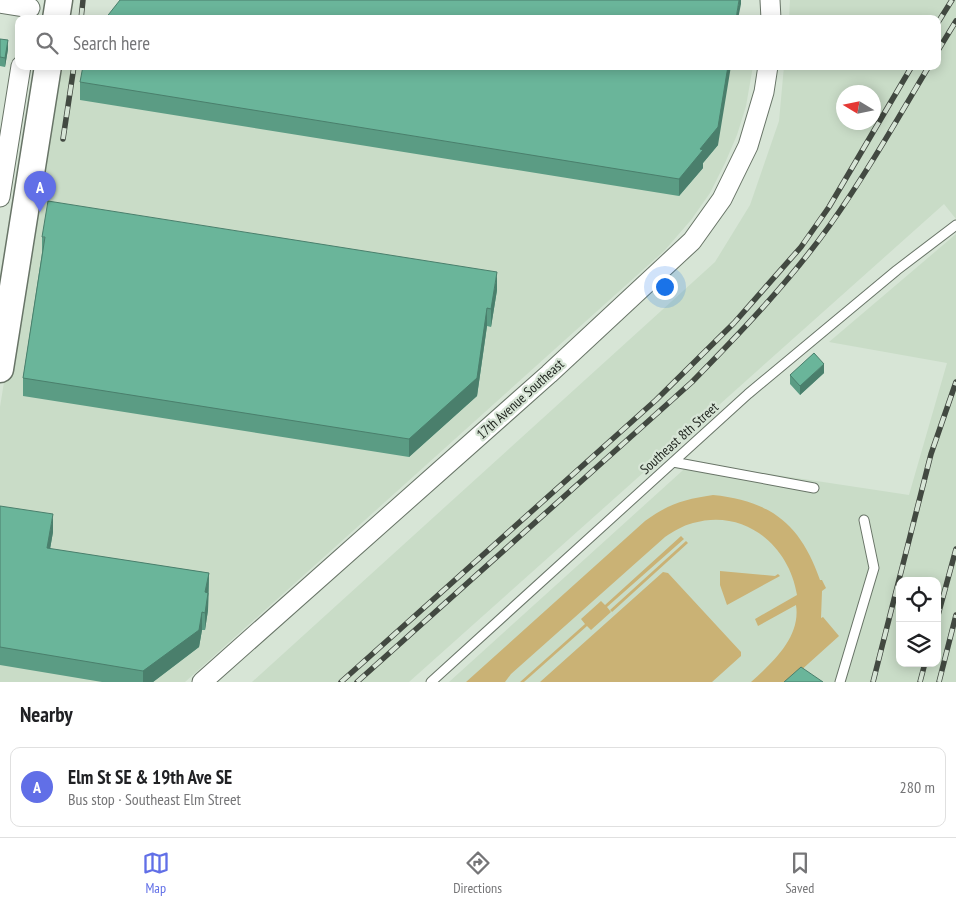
<!DOCTYPE html>
<meta charset="utf-8">
<style>
:root{--surface:#fff;--page:#f6f6f6;--text:#202124;--muted:#757577;--line:#e0e0e0;--accent:#616fe7}
body{margin:0;font-family:"PT Sans Narrow",sans-serif;background:var(--page);color:var(--text)}
.controls{position:absolute;right:15px;bottom:15px;display:grid;overflow:hidden;border-radius:10px;box-shadow:0 2px 12px #0003}
.controls button{width:45px;height:45px;display:grid;place-items:center;padding:0;border:0;border-bottom:1px solid var(--line);background:var(--surface);color:var(--text);font:25px sans-serif}
.compass{position:absolute;left:836px;top:85px;width:45px;height:45px;border-radius:50%;background:var(--surface);box-shadow:0 2px 12px #0003;rotate:280deg}
.you{position:absolute;left:664px;top:286px;width:18px;height:18px;margin:-12px;border:4px solid #fff;border-radius:50%;background:#1a73e8;box-shadow:0 0 0 8px #1a73e833}
.badge{display:grid;place-items:center;width:32px;height:32px;border-radius:50%;background:var(--accent);color:#fff;font-size:16px;font-weight:700}
.pin{position:absolute;translate:-50% -41px;filter:drop-shadow(0 1px 2px #0008)}
.pin::after{content:'';position:absolute;top:26px;width:18px;height:15px;background:inherit;clip-path:polygon(0 0,100% 0,50% 100%)}
.list{margin:0;padding:0;list-style:none}
h2{display:flex;justify-content:space-between;align-items:center;height:65px;margin:0;padding:0 20px;font-size:21px}
h2 small{font-size:16px;font-weight:400;color:var(--muted)}
.list li{display:grid;grid-template-columns:32px 1fr auto;gap:15px;align-items:center;box-sizing:border-box;height:80px;margin:0 10px 10px;padding:0 10px;border:1px solid var(--line);border-radius:10px}
.list b{display:block;font-size:19px;white-space:nowrap}
.list p{margin:0;font-size:16px;white-space:nowrap;color:var(--muted)}
.list em{font-size:16px;font-style:normal;color:var(--muted)}
.icon{flex:none;width:28px;height:28px;fill:none;stroke:currentColor;stroke-width:2;stroke-linecap:round;stroke-linejoin:round}
.map{position:relative;flex:none;width:956px;height:682px;overflow:hidden}
.search{position:absolute;background:var(--surface);box-shadow:0 2px 12px #0003;left:15px;right:15px;top:15px;height:55px;display:flex;align-items:center;gap:12px;box-sizing:border-box;padding:0 18px;border-radius:10px;color:var(--muted);font-size:19px}
.sheet{height:155px;background:var(--surface)}
nav{display:flex;justify-content:space-around;align-items:center;box-sizing:border-box;height:70px;border-top:1px solid var(--line);background:var(--surface);font-size:14px;color:var(--muted)}
nav a{display:grid;justify-items:center;gap:2px}
nav .on{color:var(--accent)}
.map>svg:first-child{display:block}
</style>
<div class="map">
<svg width="956" height="682" viewBox="0 0 956 682">
<rect width="100%" height="100%" fill="#d7e5d6"/>
<!-- built -->
<path fill="#c9dcc7" fill-rule="evenodd" d="M790,0h166v219l-12,-15 -535,478h-157l463,-420 35,-57 29,-84 5,-55h153v-47h-148zM844,92h30v30h-30z
M55,66h698l-7,40 -9,29 -12,28 -15,30 -19,27 -26,30 -480,432h-185v-275z
M956,234v448h-507l243,-220 217,33 38,-132 -118,-21zM900,581h37v82h-37z"/>
<!-- green -->
<path fill="#cab275" d="M713,495c59,6 88,30 107,85h2l4,8 -4,3 -1,27 2,-1 16,19 -51,46h-37c22,-20 50,-45 45,-77l-38,21 -3,-7 42,-24c-8,-50 -53,-87 -104,-72 -11,3 -19,8 -28,14l-154,137 -6,8h-39l179,-161c23,-17 40,-22 68,-26z
M681,536l3,3 -77,68 4,5 -20,18 -4,-4 -63,56h-4l65,-58 -4,-5 20,-18 4,4z
M686,541l2,2 -76,69 -2,-2z
M720,571l55,5 3,-2 2,2 -53,29 -7,-20z
M663,572l5,1 73,79v4l-29,26h-172z"/>
<g fill="none" stroke-linecap="round" stroke-linejoin="round">
<!-- lane casing -->
<g stroke="#687467" stroke-width="11">
<path id="lane" d="M673,462l141,26
M431,682l317,-288 149,-124 59,-45
M840,682l34,-114 -10,-48"/>
</g>
<!-- street casing -->
<g stroke="#687467" stroke-width="21">
<path id="street" d="M770,0l1,19
M0,3l30,5
M0,197l21,-131
M202,682l347,-308 143,-133 30,-42 26,-53 16,-54 4,-26"/>
</g>
<!-- secondary casing -->
<g stroke="#687467" stroke-width="29">
<path id="secondary" d="M56,19l3,-19
M0,369l48,-303"/>
</g>
<!-- lane -->
<use href="#lane" stroke="#fff" stroke-width="9"/>
<!-- street -->
<use href="#street" stroke="#fff" stroke-width="19"/>
<!-- secondary -->
<use href="#secondary" stroke="#fff" stroke-width="26"/>
<!-- rail casing -->
<g stroke="#424941" stroke-width="5.5">
<path id="rail" d="M81,19l2,-19
M937,24l15,-24
M937,52l19,-31
M63,139l11,-73
M937,619l19,-70
M341,682l315,-282 78,-77 67,-76 28,-40 83,-141
M357,682l335,-300c48,-49 98,-101 138,-157 36,-51 67,-105 99,-159
M873,682l58,-228 25,-72
M920,682l5,-19
M939,682l17,-67"/>
</g>
<!-- rail -->
<use href="#rail" stroke="#d7e5d6" stroke-width="4" stroke-dasharray="11" stroke-linecap="butt"/>
</g>
<!-- wall -->
<path fill="#5b9c84" d="M0,39l8,10 -3,18 -5,-1z
M80,82l638,63 -15,18v5l-24,28 -599,-96z
M42,237l455,53 -6,37 -4,-1 -10,70 -68,61 -386,-61v-18l19,-125z
M824,373l-24,22 -10,-11v-9z
M0,506l53,26 -3,17 159,24 -1,37 -3,20h-3l-3,17 -46,35h-51l-102,-17z"/>
<!-- shaded-wall -->
<path fill="#4a7f6c" d="M739,0h2v4l-3,15h-2z
M8,40v9l-3,18v-9z
M728,66h3l-13,79 -15,18v5l-24,28v-17l21,-30z
M497,272v18l-6,37v-18z
M487,308v18l-10,70 -68,61v-18z
M824,364v9l-24,22v-9z
M53,514v18l-6,34v-18z
M209,573l-1,37 -3,20v-38z
M202,612v18l-3,17 -46,35h-10v-11z"/>
<!-- building -->
<path fill="#6ab59a" stroke="#4a7f6c" d="M120,0h619l-3,19h-631z
M0,39l8,1 -3,18 -5,-1z
M83,66h645l-10,61 -18,22 3,1 -24,29 -599,-97z
M48,201l449,71 -6,37 -4,-1 -10,70 -68,61 -386,-61 22,-141h-3z
M814,353l10,11 -24,22 -10,-11z
M0,506l53,8 -6,34 162,25 -4,19 3,1 -3,20 -3,-1 -3,18 -56,41 -143,-24z
M801,667l22,15h-39z"/>
<g text-anchor="middle" dominant-baseline="central" stroke-width="4.5" stroke-linejoin="round" paint-order="stroke">
<!-- street labels -->
<g font-size="14" fill="#222721" stroke="#d7e5d6">
<text transform="translate(520 399) rotate(-42)">17th Avenue Southeast</text>
<text transform="translate(679 438) rotate(-42)">Southeast 8th Street</text>
</g>
</g>
</svg>
<div class="controls">
<button><svg class="icon" aria-label="locate" viewBox="0 0 24 24"><circle cx="12" cy="12" r="6"/><path d="M12 2v4M12 18v4M2 12h4M18 12h4"/></svg></button>
<button><svg class="icon" aria-label="layers" viewBox="0 0 24 24"><path d="M12 4l9 5-9 5-9-5zM3 14l9 5 9-5"/></svg></button>
</div>
<svg class="compass" viewBox="-18 -18 36 36"><path d="M0-13l5 13h-10z" fill="#e53935"/><path d="M0 13l5-13h-10z" fill="#757577"/></svg>
<div class="you"></div>
<div class="pin badge" style="left:40px;top:212px">A</div>
<div class="search"><svg class="icon" aria-label="search" viewBox="0 0 24 24"><circle cx="10" cy="10" r="6"/><path d="M15 15l6 6"/></svg>Search here</div>
</div>
<section class="sheet">
<h2>Nearby<small></small></h2>
<ul class="list">
<li><span class="badge">A</span><div><b>Elm St SE &amp; 19th Ave SE</b><p>Bus stop · Southeast Elm Street</p></div><em>280 m</em></li>
</ul>
</section>
<nav>
<a class="on"><svg class="icon" aria-label="map" viewBox="0 0 24 24"><path d="M3 6l6-2 6 2 6-2v14l-6 2-6-2-6 2zM9 4v14M15 6v14"/></svg>Map</a>
<a><svg class="icon" aria-label="directions" viewBox="0 0 24 24"><path d="M12 3l9 9-9 9-9-9zM9 14v-3h6M13 9l2 2-2 2"/></svg>Directions</a>
<a><svg class="icon" aria-label="saved" viewBox="0 0 24 24"><path d="M7 4h10v16l-5-4-5 4z"/></svg>Saved</a>
</nav>
